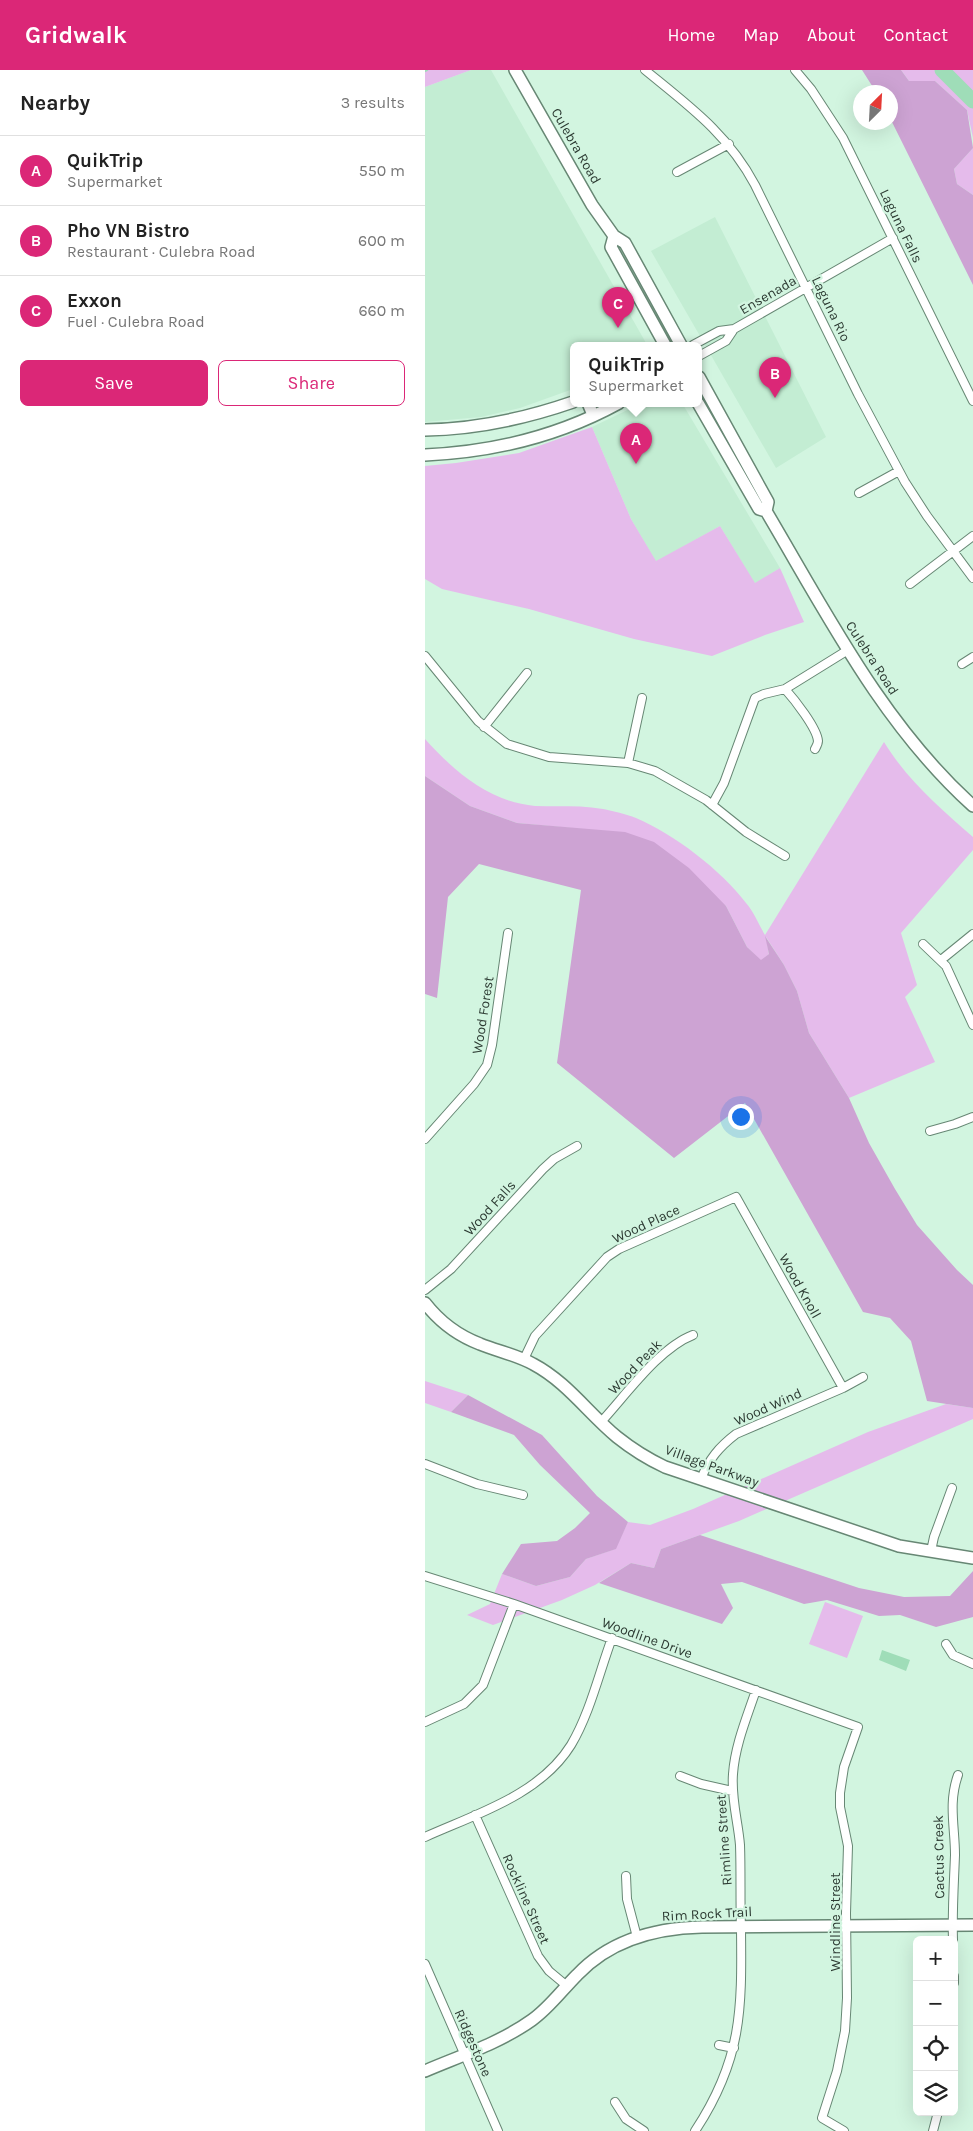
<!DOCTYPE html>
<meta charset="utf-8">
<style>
:root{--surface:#fff;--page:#f2f2f2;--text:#222;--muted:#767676;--line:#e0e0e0;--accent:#db2777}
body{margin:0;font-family:Karla,sans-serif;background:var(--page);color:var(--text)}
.controls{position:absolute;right:15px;bottom:15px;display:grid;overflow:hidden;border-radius:8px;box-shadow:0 5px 20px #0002}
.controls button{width:45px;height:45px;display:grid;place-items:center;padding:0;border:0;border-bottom:1px solid var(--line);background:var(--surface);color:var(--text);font:25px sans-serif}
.compass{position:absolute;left:428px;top:15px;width:45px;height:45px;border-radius:50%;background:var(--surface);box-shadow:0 5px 20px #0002;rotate:24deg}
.you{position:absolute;left:315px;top:1046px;width:18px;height:18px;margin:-12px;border:4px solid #fff;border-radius:50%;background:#1a73e8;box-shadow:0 0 0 8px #1a73e833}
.badge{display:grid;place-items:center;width:32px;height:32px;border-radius:50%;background:var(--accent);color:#fff;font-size:16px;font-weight:700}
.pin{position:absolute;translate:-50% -41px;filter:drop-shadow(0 1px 2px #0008)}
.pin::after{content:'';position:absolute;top:26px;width:18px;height:15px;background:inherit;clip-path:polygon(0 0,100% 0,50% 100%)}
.popup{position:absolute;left:145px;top:272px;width:132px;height:65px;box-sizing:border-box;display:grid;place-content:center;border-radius:8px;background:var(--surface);filter:drop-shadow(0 1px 4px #0005);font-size:16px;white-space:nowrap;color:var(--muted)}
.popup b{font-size:19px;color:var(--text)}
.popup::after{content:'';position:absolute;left:50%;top:100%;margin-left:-10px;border:10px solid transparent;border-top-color:var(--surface)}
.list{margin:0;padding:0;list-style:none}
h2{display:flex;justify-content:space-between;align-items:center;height:65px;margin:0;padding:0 20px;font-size:21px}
h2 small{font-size:16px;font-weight:400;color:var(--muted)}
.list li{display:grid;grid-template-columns:32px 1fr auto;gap:15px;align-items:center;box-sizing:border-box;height:70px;padding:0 20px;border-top:1px solid var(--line)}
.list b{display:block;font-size:19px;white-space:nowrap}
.list p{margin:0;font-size:16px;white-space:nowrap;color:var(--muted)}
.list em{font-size:16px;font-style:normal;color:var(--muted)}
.actions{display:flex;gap:10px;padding:15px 20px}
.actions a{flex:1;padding:11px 0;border:1px solid var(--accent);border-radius:8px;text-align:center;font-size:18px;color:var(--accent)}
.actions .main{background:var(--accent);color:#fff}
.icon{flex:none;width:28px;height:28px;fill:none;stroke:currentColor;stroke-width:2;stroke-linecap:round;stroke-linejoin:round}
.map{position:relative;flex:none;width:548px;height:2061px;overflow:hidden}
header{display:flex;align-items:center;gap:30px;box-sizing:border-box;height:70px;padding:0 25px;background:var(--accent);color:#fff}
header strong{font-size:24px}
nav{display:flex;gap:28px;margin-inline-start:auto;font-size:18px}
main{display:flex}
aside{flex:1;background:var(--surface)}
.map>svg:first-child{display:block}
</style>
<header>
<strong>Gridwalk</strong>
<nav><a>Home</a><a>Map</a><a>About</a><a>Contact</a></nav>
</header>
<main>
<aside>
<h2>Nearby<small>3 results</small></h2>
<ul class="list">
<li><span class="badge">A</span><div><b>QuikTrip</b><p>Supermarket</p></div><em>550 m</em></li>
<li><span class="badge">B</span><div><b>Pho VN Bistro</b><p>Restaurant · Culebra Road</p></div><em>600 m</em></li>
<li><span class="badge">C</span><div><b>Exxon</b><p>Fuel · Culebra Road</p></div><em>660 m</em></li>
</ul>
<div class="actions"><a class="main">Save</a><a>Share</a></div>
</aside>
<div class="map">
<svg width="548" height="2061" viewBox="0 0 548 2061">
<rect width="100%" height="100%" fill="#d2f5e0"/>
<!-- built -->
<path fill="#c3edd3" d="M46,0h20l155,273v2h-73v44l-53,19 -39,9 -56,5v-335z
M290,147l111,220 -50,31 -125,-217z
M217,333h40l98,165 -25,16 -35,-58 -64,36 -25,-43 -39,-92z"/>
<!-- green -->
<path fill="#e5bbeb" d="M0,0h46l-46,17z
M476,0h72v68l-6,-28 -32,-29h-26z
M548,78v47l-16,-11 -3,-15z
M167,357l39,92 25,42 64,-35 35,57 25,-15 24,54 -39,13 -53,21 -78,-17 -105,-30 -87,-20 -17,-10v-113l31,-3 63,-10z
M0,669c29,32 64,63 110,67 23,1 45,-1 68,3 10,2 23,5 33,9 38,16 85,52 110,85 8,9 13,22 19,32l119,-193c24,39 55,65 89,95v13l-72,83 16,52 -12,12 30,65 -86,36 -40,-65 -12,-42 -13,-26 -18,-28 3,17 -8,7 -14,-14 -21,-41 -101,-73 -108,-10 -47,-17 -45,-30z
M0,1311l43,14 -17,17 -26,-9z
M521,1334l27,4v11l-234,102 -78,28 -7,19 -23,-5 -36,22 -33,15 -69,25 -26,-10 23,-11 12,-30 34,12 34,-9 16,-18 29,-10 13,-27 22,3 43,-16 175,-77z
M400,1532l38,14 -16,42 -38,-14z"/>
<!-- forest -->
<path fill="#cda3d3" d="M437,0h39l8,11h26l32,29 6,38 -19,21 3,15 16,11v90l-82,-165v-28h-15z
M0,706l45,30 47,17 108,9 29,10 35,26 37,38 21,41 14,13 8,-6 -4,-18 19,29 13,26 12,42 40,65 20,45 26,46 22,36 40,45 16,15v123l-46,-7 -16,-60 -21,-23 -27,-6 -118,-209 -71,55 -117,-95 24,-173 -102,-26 -31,33 -11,101 -12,-4z
M43,1325l74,40 55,61 31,26 -12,27 -30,10 -16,18 -34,9 -34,-12 19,-30 36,-3 18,-13 15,-15 -50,-48 -26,-30 -63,-23z
M275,1465l159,53 45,9 46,-1 23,-25v46l-37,10 -36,-12 -21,1 -52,-16 -23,4 -62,-22 -21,2 12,24 -11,16 -123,-41 32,-20 23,5 7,-19z"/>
<!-- water -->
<path fill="#9fddb8" d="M457,1580l28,10 -4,11 -27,-11z"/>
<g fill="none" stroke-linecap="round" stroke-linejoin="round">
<!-- stream -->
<path stroke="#9fddb8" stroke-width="2.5" d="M0,1l2,-1"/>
<!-- river -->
<path stroke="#9fddb8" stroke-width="15" d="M517,0l31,31"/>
<!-- street casing -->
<g stroke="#678774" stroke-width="10">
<path id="street" d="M220,0c44,36 83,64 110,115l103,209 47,88 22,34 46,62
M370,0l16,19 32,49 130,263
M252,102l52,-28
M268,275l26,-14 15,-2 159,-91
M274,286l27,-15 8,-12
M434,423l40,-22
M485,514l63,-48
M0,586l53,65 29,23 42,13 79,6 27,8 51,29 40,32 39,24
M537,594l11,-7
M360,619c9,10 32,39 33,52 0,3 -2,6 -3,8
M59,657l43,-54
M203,693l14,-65
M287,735l12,-22 31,-85 9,-4 21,-5 63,-39
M498,874l23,22 27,59
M516,890l32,-26
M505,1061l25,-7 18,-7
M0,1069l49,-55 13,-19 5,-20 16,-112
M0,1220l26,-21 92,-100 11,-10 23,-13
M99,1289l11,-23 72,-79 12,-8 117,-52 107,191
M176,1352c25,-27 58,-74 92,-87
M0,1394l52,20 46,11
M276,1409c8,-20 18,-32 35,-45l107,-46 20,-11
M506,1481l3,-14 18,-49
M0,1506l89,28 344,123 -14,40 -4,26v14l8,39 -2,67 1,85 -2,33 -8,40 -15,47 22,13
M521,1574l7,11 20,9
M0,1652l39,-18 19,-19 31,-81
M255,1706l21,8 31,7
M50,1745l63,141 11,15 18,15
M0,1767c51,-23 115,-42 146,-92 19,-32 28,-72 41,-107
M201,1806l1,23 10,38
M528,1870c-1,-29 1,-57 2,-85 0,-28 -7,-52 3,-80
M0,1894l73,167
M529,1906v7
M294,1975l15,3
M190,2032l11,17 18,12
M270,2061c47,-71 47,-121 46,-202 -1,-28 0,-56 -1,-84 -2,-24 -9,-46 -7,-71 2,-29 14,-57 23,-84
M508,2061l5,-19"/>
</g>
<!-- secondary casing -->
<g stroke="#678774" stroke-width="14">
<path id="secondary" d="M90,0l77,135 22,31 11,7 56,102
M189,166l-3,11 54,98
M274,307l69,125 -2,9
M163,333l5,12
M273,333l61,106 7,2c61,103 117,214 207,295
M0,360c53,-1 99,-11 148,-28
M0,385c68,-3 134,-19 194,-52
M0,1233c14,18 34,33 55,41 17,7 37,11 53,20 34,18 55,49 84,73 15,12 31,22 48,30l234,79 74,12
M0,2001c35,-15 75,-28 107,-51 17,-12 30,-30 45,-45 33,-35 79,-47 125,-48l271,-2"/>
</g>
<!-- street -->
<use href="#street" stroke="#fff" stroke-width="8"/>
<!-- secondary -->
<use href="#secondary" stroke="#fff" stroke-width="11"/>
</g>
<g text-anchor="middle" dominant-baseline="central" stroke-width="4.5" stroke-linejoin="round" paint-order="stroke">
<!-- street labels -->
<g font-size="14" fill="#2d3b33" stroke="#d2f5e0">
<text transform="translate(151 76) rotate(60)">Culebra Road</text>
<text transform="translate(476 156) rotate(64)">Laguna Falls</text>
<text transform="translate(343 225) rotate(-30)">Ensenada</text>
<text transform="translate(406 239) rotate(64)">Laguna Rio</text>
<text transform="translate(447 588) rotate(57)">Culebra Road</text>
<text transform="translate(58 945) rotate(-81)">Wood Forest</text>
<text transform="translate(65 1138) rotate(-48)">Wood Falls</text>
<text transform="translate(221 1154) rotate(-25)">Wood Place</text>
<text transform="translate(375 1216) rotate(61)">Wood Knoll</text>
<text transform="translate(210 1297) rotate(-46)">Wood Peak</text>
<text transform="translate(343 1337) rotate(-24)">Wood Wind</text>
<text transform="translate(287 1396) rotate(20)">Village Parkway</text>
<text transform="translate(222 1568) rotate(20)">Woodline Drive</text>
<text transform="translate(299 1770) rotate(-94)">Rimline Street</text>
<text transform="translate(514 1787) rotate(-91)">Cactus Creek</text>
<text transform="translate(101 1829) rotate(66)">Rockline Street</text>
<text transform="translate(282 1844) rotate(-3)">Rim Rock Trail</text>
<text transform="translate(410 1852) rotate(-90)">Windline Street</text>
<text transform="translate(48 1973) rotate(66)">Ridgestone</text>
</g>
</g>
</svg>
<div class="controls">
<button>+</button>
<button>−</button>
<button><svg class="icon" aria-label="locate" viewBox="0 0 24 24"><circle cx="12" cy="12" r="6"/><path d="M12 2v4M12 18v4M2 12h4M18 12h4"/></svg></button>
<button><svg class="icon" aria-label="layers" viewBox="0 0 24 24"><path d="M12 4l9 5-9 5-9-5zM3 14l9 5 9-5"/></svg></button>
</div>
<svg class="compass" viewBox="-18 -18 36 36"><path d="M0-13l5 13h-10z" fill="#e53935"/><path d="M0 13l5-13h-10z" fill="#767676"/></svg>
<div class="you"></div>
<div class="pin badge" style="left:211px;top:394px">A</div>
<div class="popup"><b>QuikTrip</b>Supermarket</div>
<div class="pin badge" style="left:350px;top:328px">B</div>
<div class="pin badge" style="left:193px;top:258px">C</div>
</div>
</main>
